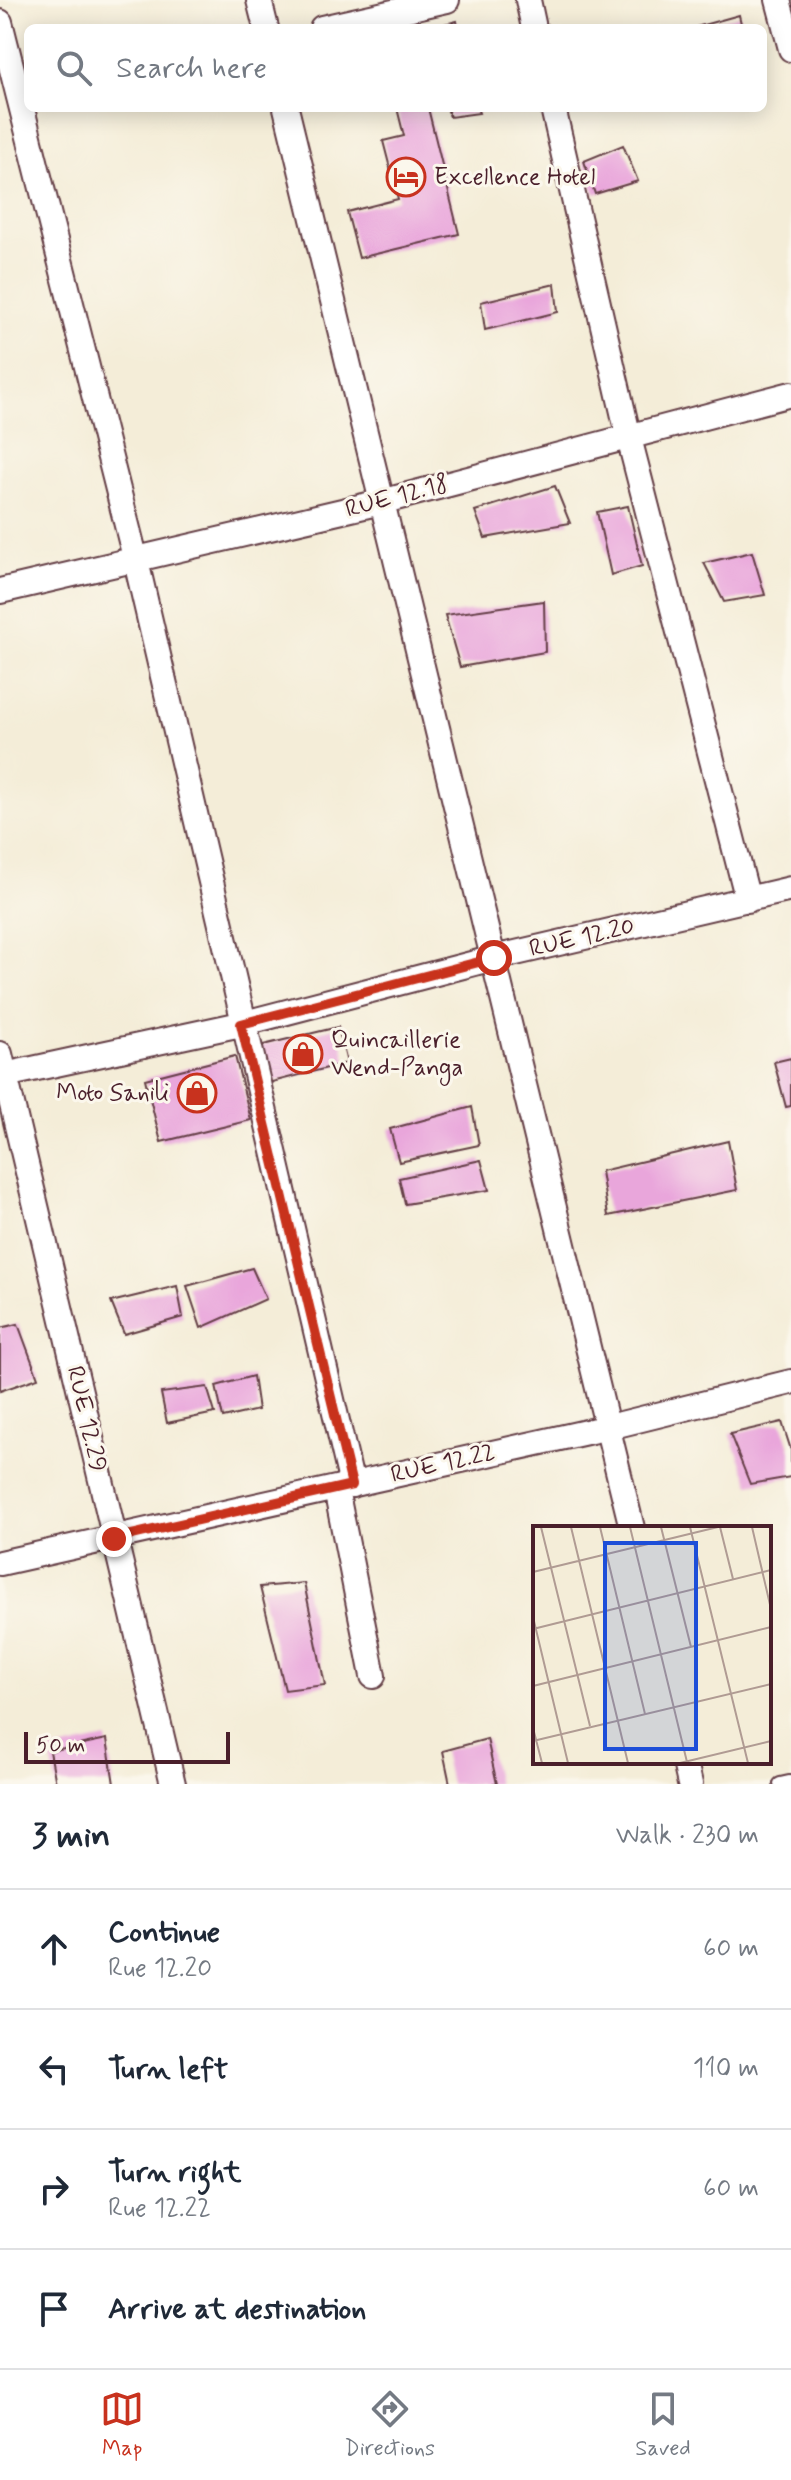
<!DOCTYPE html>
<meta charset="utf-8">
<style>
:root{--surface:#fff;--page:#f2f2f3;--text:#1f2937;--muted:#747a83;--line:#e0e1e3;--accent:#c8321e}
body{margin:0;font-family:Mynerve,sans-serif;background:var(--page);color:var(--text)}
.scale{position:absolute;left:24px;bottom:20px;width:206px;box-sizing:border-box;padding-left:8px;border:4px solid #4a1f2b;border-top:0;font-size:22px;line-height:28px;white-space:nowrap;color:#4a1f2b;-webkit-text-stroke:6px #fbf7ec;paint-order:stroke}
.stop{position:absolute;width:24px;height:24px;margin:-18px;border:6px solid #c8321e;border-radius:50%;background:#fff}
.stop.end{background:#c8321e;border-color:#fff;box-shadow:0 2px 8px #0008}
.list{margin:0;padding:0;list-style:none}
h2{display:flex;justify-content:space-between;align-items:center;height:104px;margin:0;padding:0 32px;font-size:34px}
h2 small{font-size:26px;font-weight:400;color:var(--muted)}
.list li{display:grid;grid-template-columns:52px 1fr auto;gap:24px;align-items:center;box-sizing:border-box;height:120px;padding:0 32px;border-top:2px solid var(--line)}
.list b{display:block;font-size:30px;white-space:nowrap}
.list p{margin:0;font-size:26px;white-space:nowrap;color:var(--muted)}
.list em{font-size:26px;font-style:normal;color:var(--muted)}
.icon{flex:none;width:44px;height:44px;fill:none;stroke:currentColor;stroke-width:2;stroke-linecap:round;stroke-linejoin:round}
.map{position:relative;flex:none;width:791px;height:1784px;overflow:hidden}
.search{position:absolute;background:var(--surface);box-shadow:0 4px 20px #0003;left:24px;right:24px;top:24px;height:88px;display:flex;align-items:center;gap:20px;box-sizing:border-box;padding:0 28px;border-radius:12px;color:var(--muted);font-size:30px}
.sheet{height:584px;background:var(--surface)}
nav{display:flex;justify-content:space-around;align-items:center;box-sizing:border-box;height:112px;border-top:2px solid var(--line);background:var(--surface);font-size:22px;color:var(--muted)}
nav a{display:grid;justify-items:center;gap:4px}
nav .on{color:var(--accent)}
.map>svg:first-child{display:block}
</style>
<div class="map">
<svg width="791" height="1784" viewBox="0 0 791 1784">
<rect width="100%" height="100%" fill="#fbf7ec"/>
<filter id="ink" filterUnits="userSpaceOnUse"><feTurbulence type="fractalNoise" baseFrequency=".0125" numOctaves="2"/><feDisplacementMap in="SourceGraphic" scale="16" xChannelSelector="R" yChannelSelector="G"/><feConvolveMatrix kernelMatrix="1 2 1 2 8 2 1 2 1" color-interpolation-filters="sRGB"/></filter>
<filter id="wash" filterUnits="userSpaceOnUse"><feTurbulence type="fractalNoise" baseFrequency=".006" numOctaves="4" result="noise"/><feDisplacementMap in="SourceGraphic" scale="32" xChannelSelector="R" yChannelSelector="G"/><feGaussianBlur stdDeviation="1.8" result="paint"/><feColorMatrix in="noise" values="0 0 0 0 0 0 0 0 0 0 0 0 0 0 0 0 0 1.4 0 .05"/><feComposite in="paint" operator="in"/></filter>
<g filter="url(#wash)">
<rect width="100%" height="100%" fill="#f4edd8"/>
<g id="blocks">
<!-- building -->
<path fill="#e9a6db" d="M739,15l3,13h-46v-1z
M457,21l1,7h-27v-1z
M397,108h31l31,126 -100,24 -12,-46 51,-13 -15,-58 21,-5z
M447,108h30l2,5 -29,4z
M623,145l15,36 -43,13 -11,-33z
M555,284l3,28 -73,18 -4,-28z
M555,486l15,37 -85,15 -10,-27z
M628,506l14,60 -31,9 -14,-63z
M752,552l13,43 -41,7 -20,-39z
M544,601l1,51 -85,15 -15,-52z
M338,1027l9,36 -79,20 -9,-37z
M235,1056l16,64 -90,22 -16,-63z
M791,1058v48l-5,1 -12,-45z
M472,1107l7,38 -80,17 -9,-33z
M728,1141l9,49 -129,26 -7,-45z
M481,1160l8,30 -84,14 -6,-26z
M252,1268l14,31 -65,29 -14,-42z
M177,1286l6,31 -59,17 -13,-32z
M18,1324l20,54 -38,13v-63z
M253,1376l5,34 -35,8 -7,-32z
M207,1387l8,26 -48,10 -6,-30z
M782,1422l9,28v27l-41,7 -20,-50z
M304,1583l21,102 -40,5 -25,-103z
M107,1739l7,45h-58l-6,-33z
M487,1739l10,45h-47l-7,-33z"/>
</g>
</g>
<g filter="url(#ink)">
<use href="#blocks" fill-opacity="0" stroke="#643e45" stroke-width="2"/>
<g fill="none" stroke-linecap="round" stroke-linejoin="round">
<!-- service casing -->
<g stroke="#643e45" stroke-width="16">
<path id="service" d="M780,1784l9,-2"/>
</g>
<!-- minor casing -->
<g stroke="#643e45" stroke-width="28">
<path id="minor" d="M259,0l7,28
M528,0l6,28
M778,0l13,49
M0,22l136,539 216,924
M322,28l125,-28
M286,108l346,1420
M553,108l75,326 120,466
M0,591l381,-89 410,-108
M0,1054l173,730
M0,1076l241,-52 253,-66 297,-69
M336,1489l37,187
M0,1563l609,-136 182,-45
M685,1762l5,22"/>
</g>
<!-- service -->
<use href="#service" stroke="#fff" stroke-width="12"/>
<!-- minor -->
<use href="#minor" stroke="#fff" stroke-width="24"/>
</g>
</g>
<g fill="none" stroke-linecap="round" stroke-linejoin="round" filter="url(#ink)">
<!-- route -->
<path stroke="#c8321e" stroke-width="10" d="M114,1539l238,-54 -111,-461 253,-66"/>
</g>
<!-- icons -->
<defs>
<g id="hotel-ring" transform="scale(2)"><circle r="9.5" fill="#fbf7ec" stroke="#c8321e" stroke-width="1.5"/><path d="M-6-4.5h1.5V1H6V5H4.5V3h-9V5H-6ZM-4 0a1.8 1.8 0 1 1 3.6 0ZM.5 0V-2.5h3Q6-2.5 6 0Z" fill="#c8321e"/></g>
<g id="shop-ring" transform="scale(2)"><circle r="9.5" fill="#fbf7ec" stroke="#c8321e" stroke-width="1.5"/><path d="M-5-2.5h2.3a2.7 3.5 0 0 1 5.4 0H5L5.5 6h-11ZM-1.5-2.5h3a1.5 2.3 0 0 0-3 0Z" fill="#c8321e"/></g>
</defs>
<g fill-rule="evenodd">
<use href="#hotel-ring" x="406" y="177"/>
<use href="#shop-ring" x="303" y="1054"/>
<use href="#shop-ring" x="197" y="1093"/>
</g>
<g text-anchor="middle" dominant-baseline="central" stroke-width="6" stroke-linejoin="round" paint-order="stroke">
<!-- poi labels -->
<g font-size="24" fill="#4a1f2b" stroke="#fbf7ec" text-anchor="start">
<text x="434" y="177">Excellence Hotel</text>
<text x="331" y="1040">Quincaillerie<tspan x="331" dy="28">Wend-Panga</tspan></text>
<text x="169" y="1093" text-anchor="end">Moto Sanili</text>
</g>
<!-- street labels -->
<g font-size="24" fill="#4a1f2b" stroke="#fbf7ec">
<text transform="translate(397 497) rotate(-15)">RUE 12.18</text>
<text transform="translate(582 938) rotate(-13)">RUE 12.20</text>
<text transform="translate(86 1419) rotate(77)">RUE 12.29</text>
<text transform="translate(443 1464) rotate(-13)">RUE 12.22</text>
</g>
</g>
<!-- overview -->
<g transform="translate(533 1526)">
<rect width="238" height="238" fill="#f4edd8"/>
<path fill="none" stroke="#b09b93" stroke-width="2" d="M8,1l49,199M38,1l57,236M67,1l45,187M97,1l57,235M128,1l30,120M157,1l58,236M187,1l13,52M219,1l19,82M0,46l185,-45M0,91l35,146M0,103l238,-59M0,160l238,-59M0,202l9,35M0,215l238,-57M147,237l91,-22"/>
<path fill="#1d4ed8" fill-opacity="0.15" stroke="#1d4ed8" stroke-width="4" d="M72,17h91v206h-91z"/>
<rect width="238" height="238" fill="none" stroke="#4a1f2b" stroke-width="4"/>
</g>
</svg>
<div class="scale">50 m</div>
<div class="stop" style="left:494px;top:958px"></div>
<div class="stop end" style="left:114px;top:1539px"></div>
<div class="search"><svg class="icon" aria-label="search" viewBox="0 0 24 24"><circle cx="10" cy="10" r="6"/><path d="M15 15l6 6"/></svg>Search here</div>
</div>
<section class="sheet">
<h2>3 min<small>Walk · 230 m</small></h2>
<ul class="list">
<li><svg class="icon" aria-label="ahead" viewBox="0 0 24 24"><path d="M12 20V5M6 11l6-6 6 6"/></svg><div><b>Continue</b><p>Rue 12.20</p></div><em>60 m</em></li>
<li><svg class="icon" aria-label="left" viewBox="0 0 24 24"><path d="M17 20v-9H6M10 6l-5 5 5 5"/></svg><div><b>Turn left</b></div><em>110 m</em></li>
<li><svg class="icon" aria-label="right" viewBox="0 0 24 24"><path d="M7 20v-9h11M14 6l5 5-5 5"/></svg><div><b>Turn right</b><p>Rue 12.22</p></div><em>60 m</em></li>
<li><svg class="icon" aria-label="arrive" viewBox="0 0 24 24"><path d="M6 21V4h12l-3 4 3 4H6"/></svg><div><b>Arrive at destination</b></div></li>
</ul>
</section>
<nav>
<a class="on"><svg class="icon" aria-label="map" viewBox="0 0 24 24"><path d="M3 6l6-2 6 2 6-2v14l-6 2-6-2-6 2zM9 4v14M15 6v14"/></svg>Map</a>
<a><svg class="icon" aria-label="directions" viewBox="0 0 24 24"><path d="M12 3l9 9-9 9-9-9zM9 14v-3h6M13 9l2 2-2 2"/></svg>Directions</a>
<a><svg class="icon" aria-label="saved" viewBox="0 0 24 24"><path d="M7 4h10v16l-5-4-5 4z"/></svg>Saved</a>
</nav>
